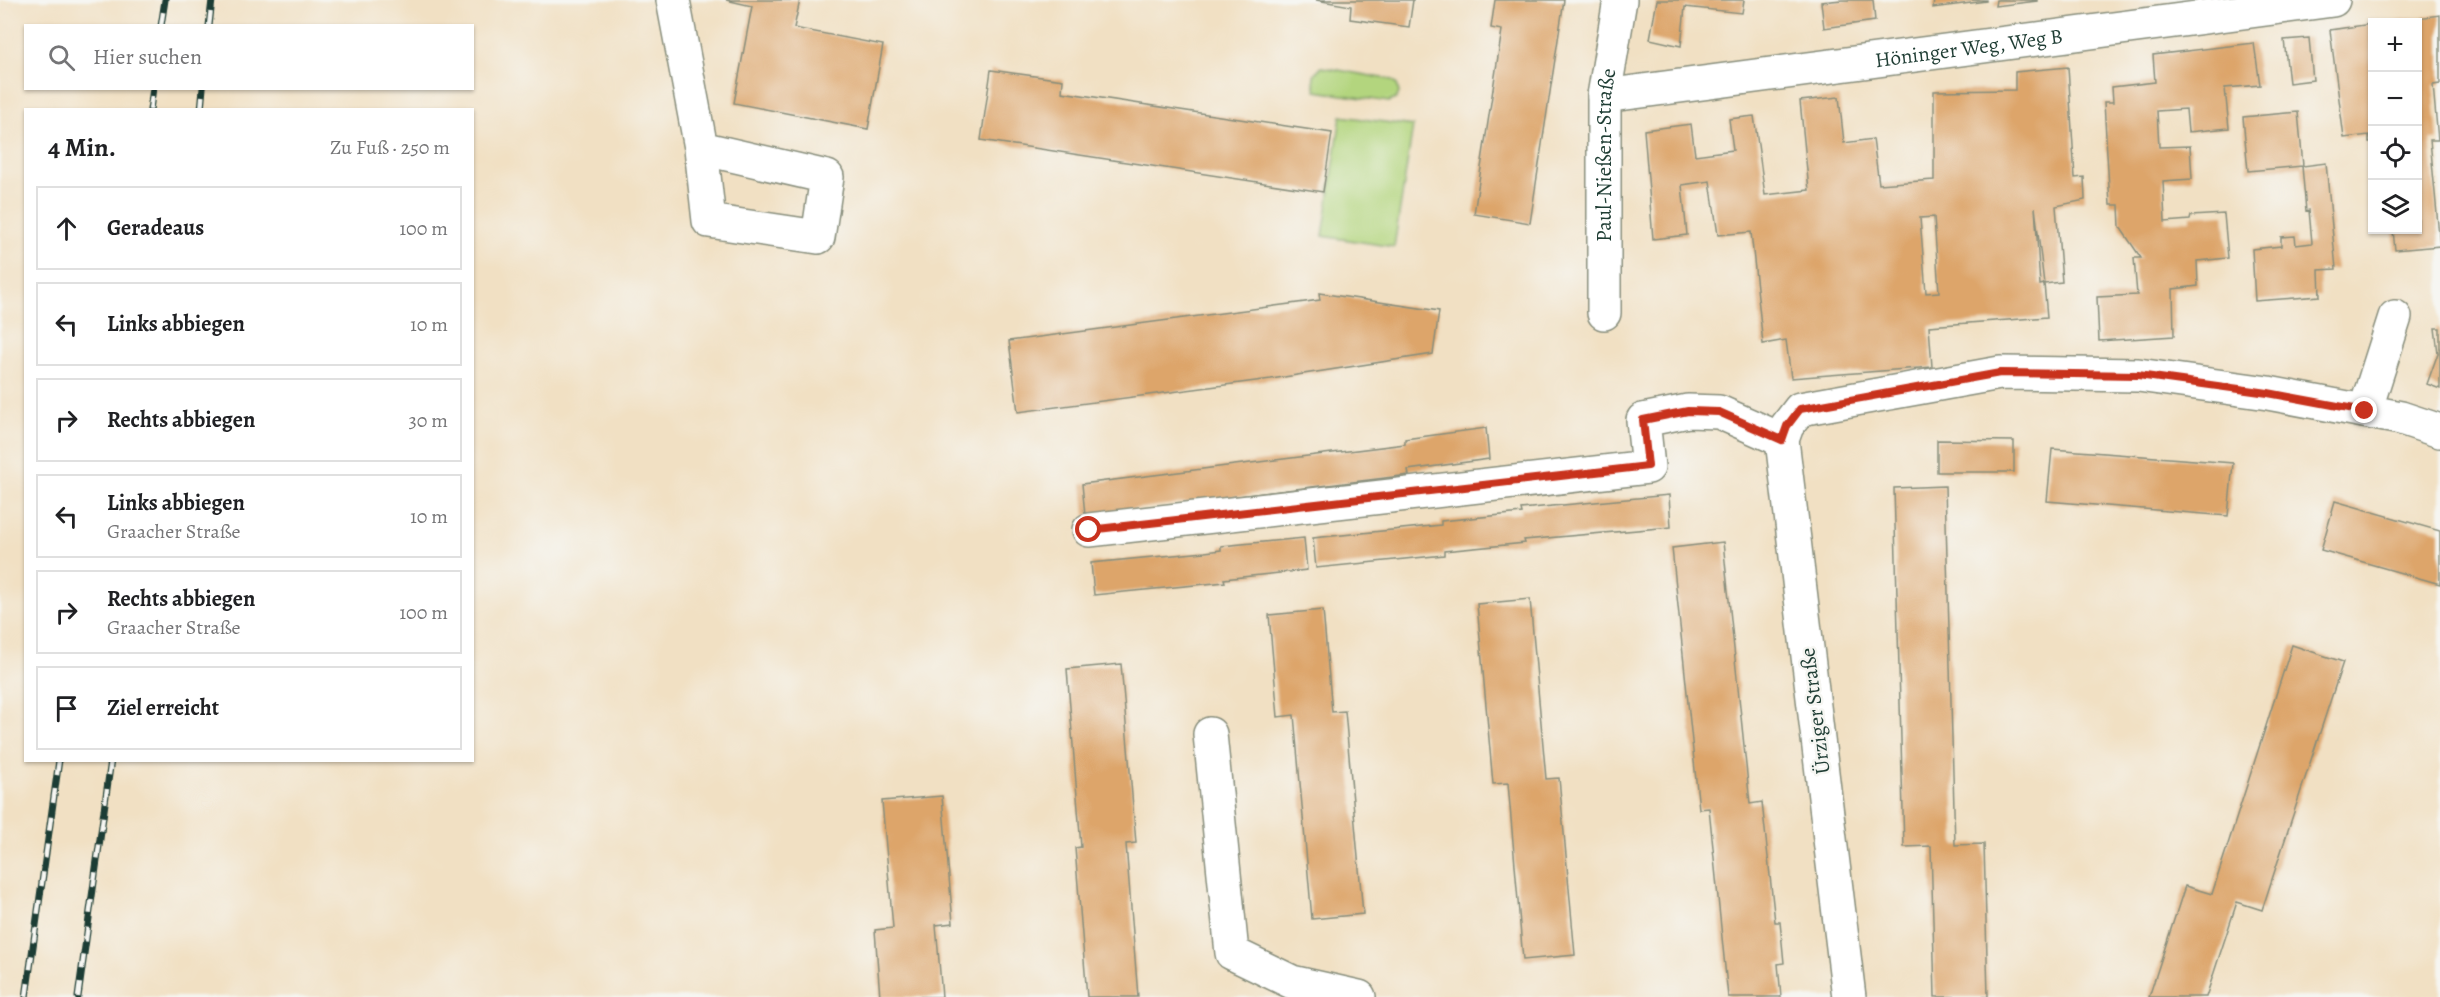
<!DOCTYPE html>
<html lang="de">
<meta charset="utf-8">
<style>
:root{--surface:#fff;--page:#f2f2f2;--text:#202124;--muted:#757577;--line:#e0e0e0}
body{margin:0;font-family:Alegreya,serif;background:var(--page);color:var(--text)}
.controls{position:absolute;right:18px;top:18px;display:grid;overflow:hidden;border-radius:0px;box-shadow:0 2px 4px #0004}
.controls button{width:54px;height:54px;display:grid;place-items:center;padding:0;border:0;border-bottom:2px solid var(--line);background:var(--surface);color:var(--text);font:30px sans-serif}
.stop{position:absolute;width:18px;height:18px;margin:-14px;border:4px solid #c8321e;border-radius:50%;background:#fff}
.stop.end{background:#c8321e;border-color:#fff;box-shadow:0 2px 6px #0008}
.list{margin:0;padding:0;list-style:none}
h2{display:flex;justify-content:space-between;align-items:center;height:78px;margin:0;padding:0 24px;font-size:26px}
h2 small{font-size:20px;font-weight:400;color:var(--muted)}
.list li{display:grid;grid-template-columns:39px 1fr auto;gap:18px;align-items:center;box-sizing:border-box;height:84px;margin:0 12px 12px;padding:0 12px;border:2px solid var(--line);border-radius:0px}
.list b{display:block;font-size:22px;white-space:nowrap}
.list p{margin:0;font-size:20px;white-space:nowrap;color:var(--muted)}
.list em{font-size:20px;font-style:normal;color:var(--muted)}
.icon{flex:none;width:33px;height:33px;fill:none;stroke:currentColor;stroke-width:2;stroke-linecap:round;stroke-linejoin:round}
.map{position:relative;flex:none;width:2440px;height:997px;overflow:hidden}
.search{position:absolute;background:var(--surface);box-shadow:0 2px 4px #0004;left:24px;top:24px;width:450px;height:66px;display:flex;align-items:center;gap:15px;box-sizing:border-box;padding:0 21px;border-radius:0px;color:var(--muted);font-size:22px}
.panel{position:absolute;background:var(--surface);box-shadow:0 2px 4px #0004;left:24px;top:108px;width:450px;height:654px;border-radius:0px}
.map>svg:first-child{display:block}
</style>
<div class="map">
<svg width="2440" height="997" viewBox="0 0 2440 997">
<rect width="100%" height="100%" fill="#f6f6f2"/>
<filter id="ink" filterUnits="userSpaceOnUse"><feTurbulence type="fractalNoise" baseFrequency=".0167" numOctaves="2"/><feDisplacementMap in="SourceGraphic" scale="12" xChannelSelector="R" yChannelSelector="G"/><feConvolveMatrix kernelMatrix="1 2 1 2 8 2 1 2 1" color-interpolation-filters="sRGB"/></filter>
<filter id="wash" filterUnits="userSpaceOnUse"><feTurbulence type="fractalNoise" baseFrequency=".008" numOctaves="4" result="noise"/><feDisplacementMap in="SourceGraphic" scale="24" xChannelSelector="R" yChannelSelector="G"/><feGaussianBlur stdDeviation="1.35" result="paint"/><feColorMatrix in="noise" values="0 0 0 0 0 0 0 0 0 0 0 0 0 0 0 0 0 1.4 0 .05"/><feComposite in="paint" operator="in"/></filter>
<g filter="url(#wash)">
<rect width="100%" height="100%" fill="#f1e0c3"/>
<!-- green -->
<path fill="#b3d57e" stroke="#698959" stroke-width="1.5" d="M1322,67l71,13 4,4 2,9 -3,6 -7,3 -73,-11c-3,-11 -5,-18 6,-24z
M1341,116l72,10 -19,121 -71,-11z"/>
<g id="blocks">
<!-- building -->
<path fill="#dda56a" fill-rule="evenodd" d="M726,0h74l-6,28 89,17 -15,84 -134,-26 18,-97z
M1316,0h97l-4,27 -59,-8 1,-13z
M1495,0h69l-34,223 -56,-9 28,-184 -11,-2z
M1657,0h87l-2,13 -57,-6 -4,39 -31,-7z
M1842,0h31l2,21 -51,7 -3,-26z
M1934,0h52v1l-53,7z
M1996,0h41v1l-42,5z
M2440,15v69l-7,1 5,55h-8l10,106 -45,4 -2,-20h25v-208l-24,-1z
M2371,24l1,118h-3v-7l-25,3 -14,-108z
M2309,38l4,42 -24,3 -5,-43z
M2254,43l6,42 -35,3 4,40 -41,4 -2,-23 -29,2 2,36 31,-1 2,33 -29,2 2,41 25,-2 1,-4 33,-2 4,44 -31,3 1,25 -25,3 1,47 -75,5 -2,-44 40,-2 -3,-37h7l-21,-31 -1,-22h-9l-6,-103h9l-1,-15 43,-5 -2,-27z
M2068,67l7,111 9,-1 1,23 -29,6 6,76 -18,2 -9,-77 5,78 4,-1 3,33 -118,9 3,41 -141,11 -5,-38 -23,4 -12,-112 -33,3 -8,-54 -28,4 5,50 -34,4 -9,-109 47,-6 4,31 38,-5 -4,-31 25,-3 11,79 44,-5 -9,-89 39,-4 5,46 29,-4 6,45 55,-4v-89l81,-1v-18zM1934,217l5,75 -13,1 -6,-75z
M991,70l72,10 -1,12 270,41 -9,59 -342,-52z
M2298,112l5,54 23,-3 10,106 -17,1 1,26 -65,5 -3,-52 29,-3v-9l14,-1 1,9 16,-2 -3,-33 -3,1 -4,-45 -54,5 -5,-54z
M1319,293l120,18 -6,43 -162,25 -253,33 -9,-71 311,-41z
M2435,328h5v61l-13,-5 11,-31z
M1486,428l3,31 -81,11 1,5 -324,40 -3,-31 323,-40v-5z
M1937,440l77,1v31h-77z
M2052,449l181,14 -5,53 -181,-15z
M1945,486l10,359 29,-1 4,153h-53l-4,-151 -27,1 -10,-359z
M1669,495l2,32 -147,13 1,3 -81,8v4l-128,13 -3,-30 128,-13v-4l81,-8 -1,-4z
M2335,501l105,30v53l-119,-34z
M1304,538l3,32 -83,9 1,3 -131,13 -3,-32 114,-11 16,-2v-4z
M1723,542l27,262 12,-2 13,120h5l4,41 -6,1 3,33h-53l-19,-189 -10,1 -27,-261z
M1530,599l16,180 13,-1 16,177 -52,5 -15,-177 -15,1 -16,-180z
M1323,610l9,102 13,-1 18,203 -51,5 -18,-204 -16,2 -9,-102z
M2292,645l51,17 -81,248 -25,-8 -31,95h-57l36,-111 27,8z
M1121,664l15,179 -10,1 12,153h-51l-12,-149 6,-1 -14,-178z
M942,796l11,127 -17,2 6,72h-62l-5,-67 18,-2 -11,-127z"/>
</g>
</g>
<g filter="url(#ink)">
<use href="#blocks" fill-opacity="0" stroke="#888e7c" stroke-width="1.5"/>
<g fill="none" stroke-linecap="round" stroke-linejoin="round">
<!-- minor casing -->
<g stroke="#888e7c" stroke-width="36">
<g id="minor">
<path d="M673,0l28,148 8,73 109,16 9,-60 -126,-29"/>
<path id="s1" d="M1604,96l729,-96"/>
<path id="s2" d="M1604,313v-217l16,-96"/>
<path d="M2365,411l30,-94"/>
<path d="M1089,530l559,-63 -5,-47 45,-9 31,1 63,28"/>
<path d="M1210,734l22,219 60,29 67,15"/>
<path d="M1849,997l-67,-557 5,-14 13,-17 200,-36 138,2 130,18 133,25 39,13"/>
</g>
</g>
<!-- minor -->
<use href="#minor" stroke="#fff" stroke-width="33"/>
<!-- rail casing -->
<g stroke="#1f3d34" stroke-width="7">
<path id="rail" d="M161,26l4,-26
M209,26l3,-26
M150,110l3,-22
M201,110l2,-22
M26,997l33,-237
M78,997l33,-237"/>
</g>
<!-- rail -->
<use href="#rail" stroke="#f6f6f2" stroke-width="4.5" stroke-dasharray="14" stroke-linecap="butt"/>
</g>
</g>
<g fill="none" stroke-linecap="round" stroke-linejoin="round" filter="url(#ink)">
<!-- route -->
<path stroke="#c8321e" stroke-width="8" d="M1089,530l559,-64 -5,-46 45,-9 31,1 63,28 5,-14 13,-17 200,-36 138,2 130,18 97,18"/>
</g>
<g text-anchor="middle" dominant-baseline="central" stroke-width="5" stroke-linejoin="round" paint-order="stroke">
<!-- street labels -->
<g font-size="21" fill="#1f3d34" stroke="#f6f6f2">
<text stroke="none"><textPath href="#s1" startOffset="368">Höninger Weg, Weg B</textPath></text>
<text stroke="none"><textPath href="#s2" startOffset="158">Paul-Nießen-Straße</textPath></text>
<text transform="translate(1815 711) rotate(-97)">Ürziger Straße</text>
</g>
</g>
</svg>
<div class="controls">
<button>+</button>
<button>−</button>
<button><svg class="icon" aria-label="locate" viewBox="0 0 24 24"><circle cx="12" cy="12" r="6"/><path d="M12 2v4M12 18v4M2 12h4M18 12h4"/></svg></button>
<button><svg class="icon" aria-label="layers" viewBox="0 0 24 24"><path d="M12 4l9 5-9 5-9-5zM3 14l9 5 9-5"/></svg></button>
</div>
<div class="stop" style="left:1089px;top:530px"></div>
<div class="stop end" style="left:2365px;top:411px"></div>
<div class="search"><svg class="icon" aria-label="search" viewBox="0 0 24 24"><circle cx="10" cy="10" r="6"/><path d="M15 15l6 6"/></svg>Hier suchen</div>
<section class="panel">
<h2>4 Min.<small>Zu Fuß · 250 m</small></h2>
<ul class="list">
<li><svg class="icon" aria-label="ahead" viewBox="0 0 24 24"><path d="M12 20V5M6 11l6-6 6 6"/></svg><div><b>Geradeaus</b></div><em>100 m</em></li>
<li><svg class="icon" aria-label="left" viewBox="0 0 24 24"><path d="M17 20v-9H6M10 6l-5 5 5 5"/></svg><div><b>Links abbiegen</b></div><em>10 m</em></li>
<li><svg class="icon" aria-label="right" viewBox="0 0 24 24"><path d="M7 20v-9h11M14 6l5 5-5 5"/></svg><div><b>Rechts abbiegen</b></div><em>30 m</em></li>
<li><svg class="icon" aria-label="left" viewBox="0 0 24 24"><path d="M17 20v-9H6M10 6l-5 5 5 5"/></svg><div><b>Links abbiegen</b><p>Graacher Straße</p></div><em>10 m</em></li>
<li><svg class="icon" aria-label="right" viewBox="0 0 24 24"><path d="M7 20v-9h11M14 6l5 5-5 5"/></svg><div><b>Rechts abbiegen</b><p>Graacher Straße</p></div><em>100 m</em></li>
<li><svg class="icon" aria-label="arrive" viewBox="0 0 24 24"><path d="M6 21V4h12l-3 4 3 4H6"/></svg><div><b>Ziel erreicht</b></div></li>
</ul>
</section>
</div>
